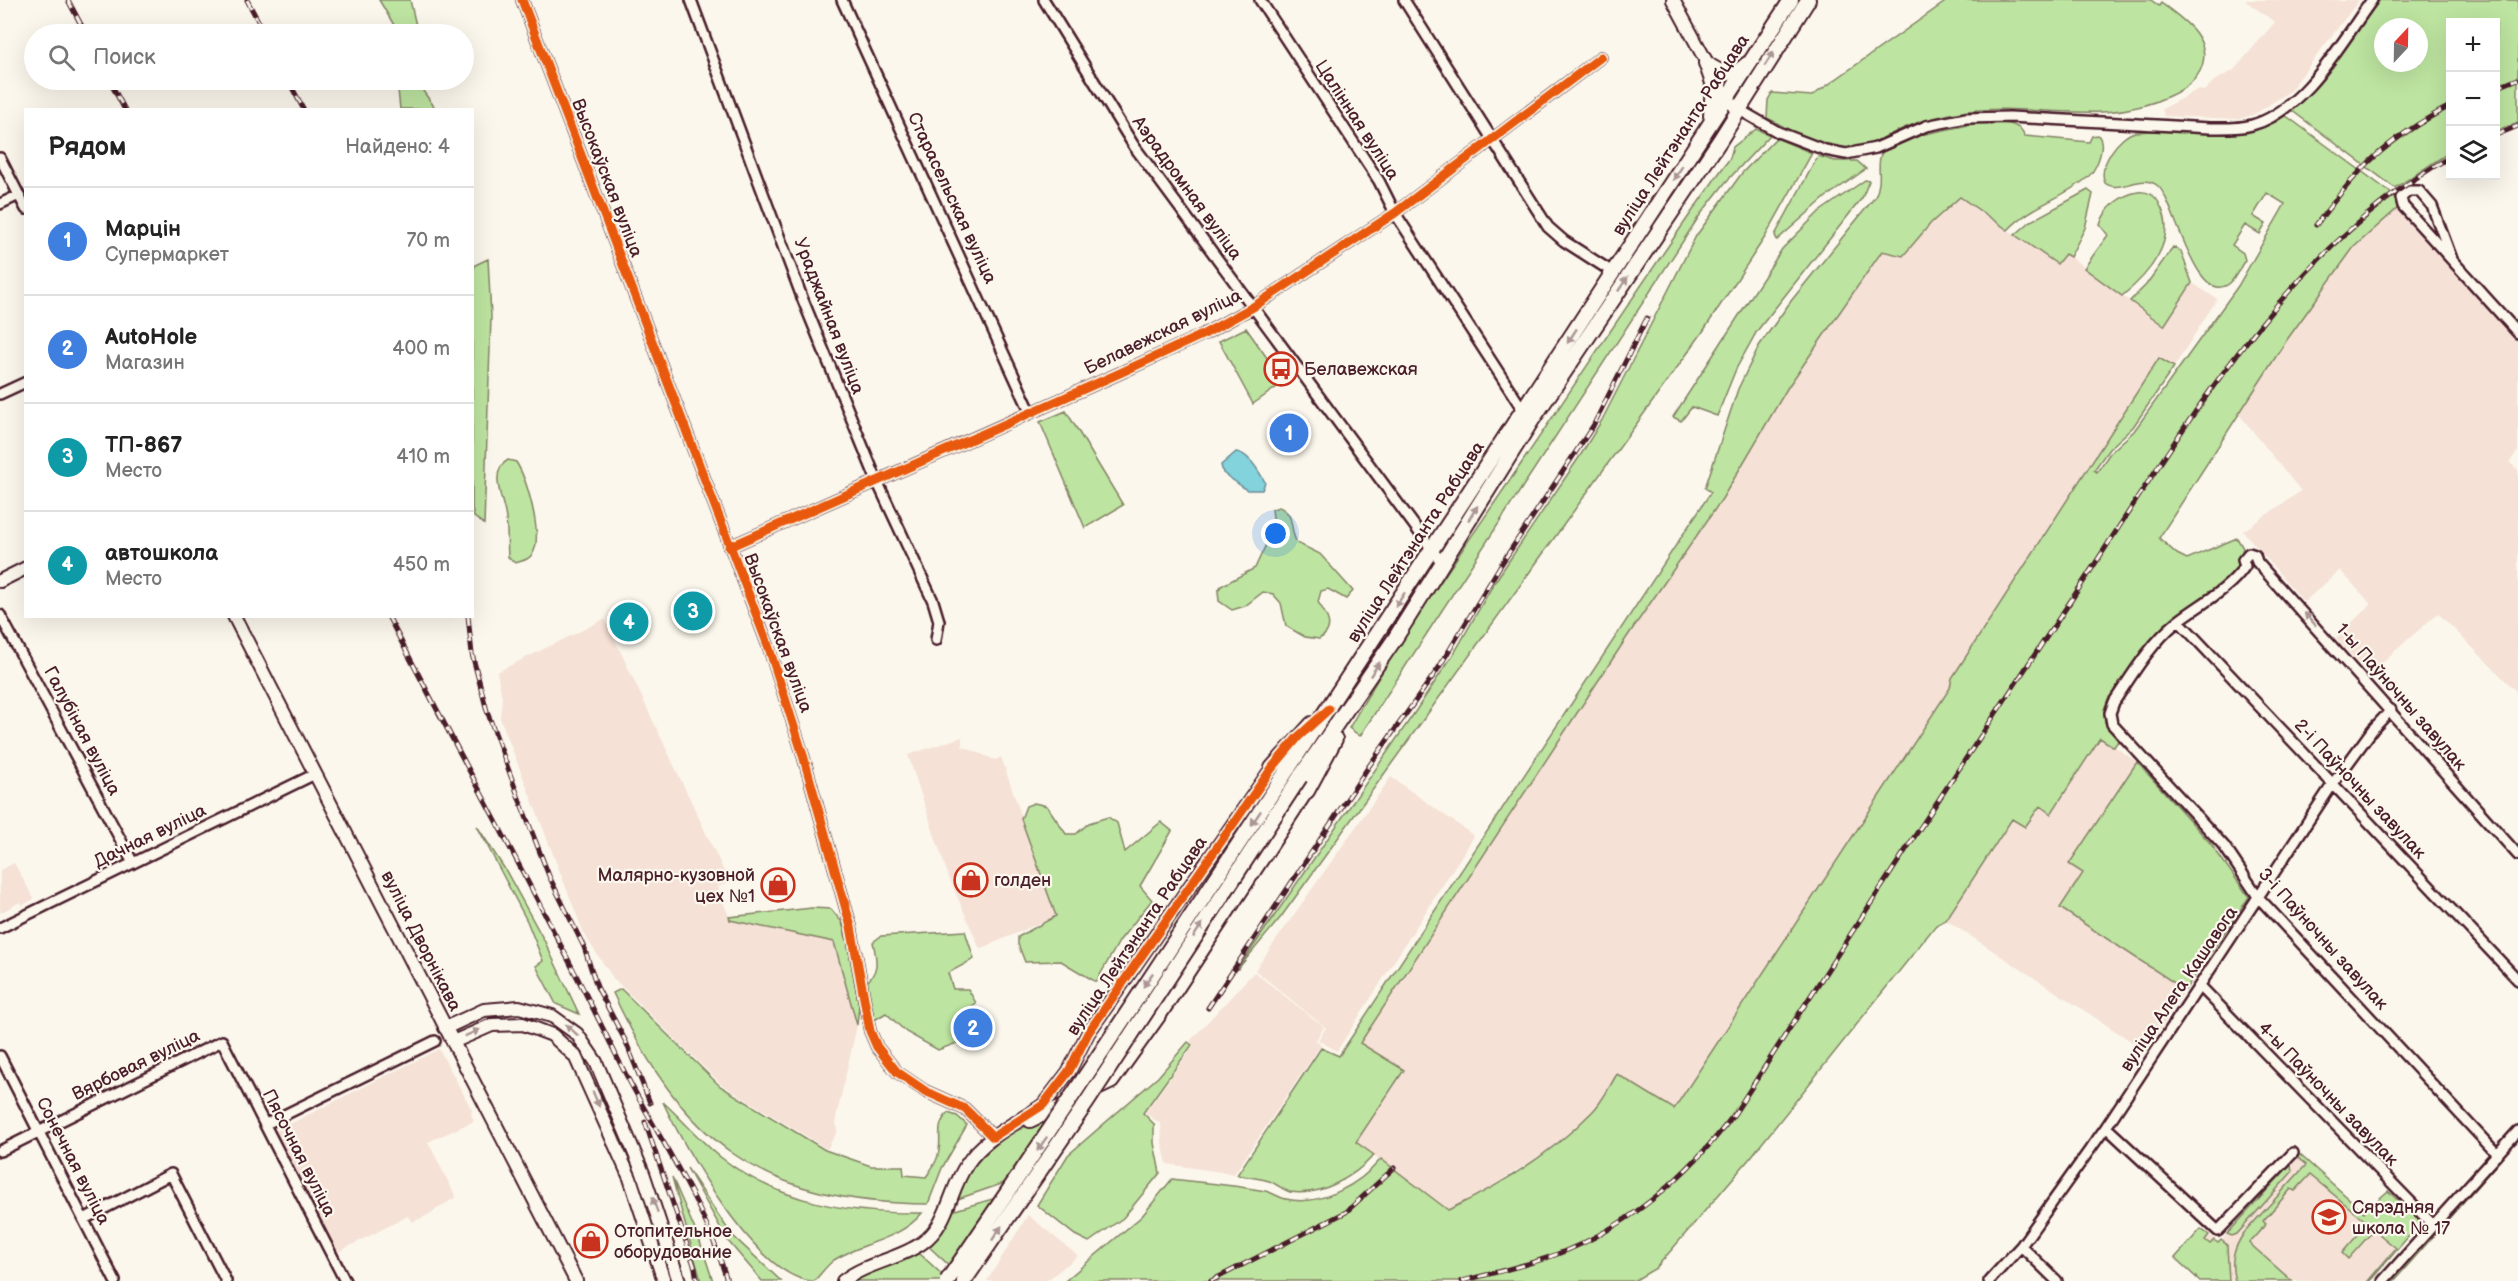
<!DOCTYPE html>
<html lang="ru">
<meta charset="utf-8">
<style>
:root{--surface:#fff;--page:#f2f2f2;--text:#222;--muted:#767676;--line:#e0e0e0;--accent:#c8321e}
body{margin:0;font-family:"Balsamiq Sans",sans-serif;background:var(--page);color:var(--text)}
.controls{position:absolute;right:18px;top:18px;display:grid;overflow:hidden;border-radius:0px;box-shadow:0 6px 24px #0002}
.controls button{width:54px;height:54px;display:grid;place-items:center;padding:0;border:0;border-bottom:2px solid var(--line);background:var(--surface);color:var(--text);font:30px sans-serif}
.compass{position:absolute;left:2374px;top:18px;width:54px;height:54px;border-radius:50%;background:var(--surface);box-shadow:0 6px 24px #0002;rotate:22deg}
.you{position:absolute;left:1276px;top:534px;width:21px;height:21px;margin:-15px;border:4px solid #fff;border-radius:50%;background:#1a73e8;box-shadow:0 0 0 9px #1a73e833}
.badge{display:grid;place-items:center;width:39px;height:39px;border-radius:50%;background:var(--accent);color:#fff;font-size:20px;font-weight:700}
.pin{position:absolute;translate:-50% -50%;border:3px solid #fff;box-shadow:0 2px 6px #0006}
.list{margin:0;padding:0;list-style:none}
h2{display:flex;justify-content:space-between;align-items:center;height:78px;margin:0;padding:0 24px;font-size:26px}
h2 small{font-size:20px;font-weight:400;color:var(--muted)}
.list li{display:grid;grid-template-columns:39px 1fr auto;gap:18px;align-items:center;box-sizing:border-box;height:108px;padding:0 24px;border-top:2px solid var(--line)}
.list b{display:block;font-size:22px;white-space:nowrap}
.list p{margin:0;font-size:20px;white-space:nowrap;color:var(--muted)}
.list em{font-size:20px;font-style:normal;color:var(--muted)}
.icon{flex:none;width:33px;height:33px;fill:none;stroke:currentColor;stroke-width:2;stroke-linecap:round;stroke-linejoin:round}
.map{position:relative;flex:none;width:2518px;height:1281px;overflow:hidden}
.search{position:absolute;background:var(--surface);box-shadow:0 6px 24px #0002;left:24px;top:24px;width:450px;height:66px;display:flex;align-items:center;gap:15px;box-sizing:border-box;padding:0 21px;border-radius:33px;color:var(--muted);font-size:22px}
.panel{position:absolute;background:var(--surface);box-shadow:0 6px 24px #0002;left:24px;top:108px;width:450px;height:510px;border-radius:0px}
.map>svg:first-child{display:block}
</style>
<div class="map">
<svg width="2518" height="1281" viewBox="0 0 2518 1281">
<rect width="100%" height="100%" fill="#fbf7ec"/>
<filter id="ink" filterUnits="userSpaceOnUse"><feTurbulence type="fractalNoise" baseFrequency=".0167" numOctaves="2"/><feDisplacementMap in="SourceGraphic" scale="12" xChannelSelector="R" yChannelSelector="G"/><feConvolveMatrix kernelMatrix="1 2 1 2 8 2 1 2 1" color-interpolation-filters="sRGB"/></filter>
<g filter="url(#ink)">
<!-- built -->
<path fill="#f5e1d6" d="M2244,0h115l-70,92 -34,22 -16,5 -75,-3 -2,-7 35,-19 7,1 10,-10 20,-11 41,-48z
M1961,196l95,68 9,-11 98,73 29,-43 25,16 -43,68 -15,-9 -207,320 -2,10 -276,422 -56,-36 -25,38 -46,39 -72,46 -27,13 -92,-67 48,-73 -44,-27 269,-409 93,-135 66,-112 70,-104 24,-32 21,5 28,-33z
M2399,207l119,131v113l-9,11 9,8v223l-80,-80 -69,61 -33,-36 35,-34 -31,-34 -36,32 -61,-71 58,-40 -62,-77 47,-73 68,-94z
M605,619l124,263 -11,5 12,33 104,22 23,83 -21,93 1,14 -10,17 -106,-65 -108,-106 -28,-42 -85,-218 2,-20 -5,-26z
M962,737v9l33,14 6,-3 55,159 -76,33 -32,-74 -40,-120z
M2101,737l36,25 -67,102 13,9 -23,35 125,82 -39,61 -200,-131 66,-101 13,7 15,-20 12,8z
M1391,777l83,59 -137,215 -19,-11 8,-12 -71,-58z
M14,863l20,36 -11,6 -3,-3 -20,11v-43z
M1254,972l70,55 -8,13 5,5 -87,129 -67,-10 -5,-22 -1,-18 -16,-11 49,-68 -4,-4z
M439,1049l33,61 -1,4 3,7 -46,21 28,55 -30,19 -14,6 -4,-6 -70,36 -62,-121z
M2299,1154l65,58 24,-21 32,31 -51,59h-169l-25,-23 26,-29 18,14z
M1028,1215l50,41 -32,25h-59z"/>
<!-- green -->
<path fill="#bde4a0" stroke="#848266" stroke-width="1.5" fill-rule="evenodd" d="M379,0h31l8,34h-23l-1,-9z
M1948,0h203l8,6 2,-3c22,16 54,37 39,68 -7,13 -18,19 -31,25 -64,31 -134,7 -201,15 -23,3 -45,9 -66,18 -19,8 -38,21 -60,20 -25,-2 -52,-20 -75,-31l1,-18 4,-7 40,3z
M2380,0h138v123l-22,8v-109h-46v130l-55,36 -104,-78 23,-22zM2383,27h36v36h-36z
M397,80h26v11l13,18h-36z
M2285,115l106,78 8,14 -45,40 -68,94 -127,197 18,16 10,5 50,-21 6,10 -8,25 -16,15 -51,35 -22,23 -38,53 -4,11 1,12 13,19 -4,6 -14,-9 -49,76 -11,-8 -15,21 -13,-8 -66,101 -10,5 -185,232 -95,111 -22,13h-569l77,-65 30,-37c31,4 62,6 93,12 7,1 14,7 21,8 35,8 74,-15 95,-40l67,51c51,-24 104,-57 143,-97 11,-10 18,-26 26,-39l57,35 276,-421 2,-10 207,-320 15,9 -41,60 -24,22 -15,21 3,2 13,-19 24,-22 104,-145 47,-82 -18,-11 -14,23 13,8 -6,10 -15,-9 -13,20 11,8 2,7c-5,7 -9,17 -15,23 -34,27 -56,-84 -72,-97 -17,-14 -38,9 -53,-3 -8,-17 14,-47 30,-51 55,-6 98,13 150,-17z
M1978,123c16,0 40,-4 47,13l64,6 3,-6 6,-1c9,11 -2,35 -11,43 -24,20 -57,28 -79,52l-48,-33 -29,26 -28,33 -21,-5 -94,136 -66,112 -93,135 -269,409 44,27 -48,72 18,13c-19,21 -53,42 -84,37 -7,-2 -13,-8 -21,-11 -10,-3 -22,-4 -32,-6l84,-127 18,8 372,-564 -6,-4 33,-99 21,-43 32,-45 84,-104c9,-19 0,-32 7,-45l38,-17z
M1756,129l14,6 -45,48 -25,32 -340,521 -11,-8c53,-94 116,-181 176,-270 68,-100 134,-202 205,-300l3,-11z
M1776,138l36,15 -47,84 -63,96 -421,584 -44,53 178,-258 41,-62 38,-67 86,-127 22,-36 94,-184 46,-63z
M1818,156l17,5h22l9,8 -40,28 -49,43 -2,-5z
M1865,180l4,1 -7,17 -105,133 -21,38 -19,47 -25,-9 -11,14 -8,-4 109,-168 37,-37z
M2088,190l5,4 -8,34 -15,29 -5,-3 -8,10 -42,-29 16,-14z
M2138,192c10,-1 18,4 22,13 19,35 -12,70 -38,91l-38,-28 24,-33 -8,-10c5,-18 21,-30 38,-33z
M2173,247l8,4 11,32 -28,43 -34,-25 16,-16z
M488,259l3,58 -7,207 -10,-7 -2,-8v-235l3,-9z
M1246,328l38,54 -31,22 -34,-63z
M1066,411l57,94 -38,23 -45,-106z
M508,460l8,2c11,17 26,70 18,89 -3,8 -11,10 -19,12l-7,-6c-1,-14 0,-30 -3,-44 -3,-16 -16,-42 3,-53z
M1279,507c17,7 10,23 18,36l23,11 33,37 -7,8 -18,-10 -7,2 -3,11c8,12 19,27 1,37l-14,-2 -19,-11 -5,-23 -8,-9 -10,-2 -18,14 -13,4 -13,-9 -1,-10 3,-5 34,-18 19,-41 -2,-18z
M2137,762l74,82 38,53 -64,93 -125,-82 23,-35 -14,-9z
M1034,803l13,3 19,28h10l13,-11 19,-6 9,6 8,29 36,-30 11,9 -32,55 12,14 -32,40 -24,42 -35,-21 -36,1 -7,-18v-7l38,-21 -35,-97 5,-13z
M477,826l29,45 39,71 34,72 -23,-10 -20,-38 7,-5 -16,-40z
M812,908l19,1 11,13 6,23 11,61 -2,19 -23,-83 -104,-22 -1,-3z
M965,931l9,28 -26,14 5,16h15l8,14 -22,18 3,22 -19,7 -32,-18 -20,-19 -13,8 -9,-36c16,-14 13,-24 9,-43l8,-6z
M621,989l99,97 105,64 46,16h32l1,9 22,2c4,-6 11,-15 12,-22 5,-17 -4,-28 10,-42l9,3 10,9 -25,43 -14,36c-167,-1 -246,-62 -315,-211z
M1188,1042l4,3 -49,68 11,11v19l6,30 -37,45 -34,24 -14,-7 -38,-30 31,-50 90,-78z
M663,1102c20,18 38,40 60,57 57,44 129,55 199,54 -22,27 -59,29 -88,47 -7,5 -13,14 -20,21 -55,0 -130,-133 -151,-179z
M1046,1117l4,1 -43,64 -52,18c24,-53 41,-60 91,-83z
M2299,1154l65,58 24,-21 33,31 -51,59h-2l28,-33 -22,-18 -26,29 -6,-6 26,-30 -58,-48 -15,16 -4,-2 -28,32 3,3 -17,19 43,38h-57c-5,-18 -2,-32 9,-48l62,-68 -9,-8z
M2503,1157l-109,124h-3l108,-123z
M2291,1164l1,8 -55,62 -5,2 -5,-2z
M687,1168l44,66 50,47h-19l-34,-40z
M672,1177l27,62 14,42h-12z
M999,1197l-48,70 -24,-22 25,-34z
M2201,1229l8,6 -4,5 5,4 4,-4 4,3 3,-3 6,5 2,36h-29l-25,-23z
M918,1252l31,29h-95l7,-4z"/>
<!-- water -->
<path fill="#82d3dc" stroke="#6c8b95" stroke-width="1.5" d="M1236,452c13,1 23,20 29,30l-3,8h-15l-24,-17 -2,-8z"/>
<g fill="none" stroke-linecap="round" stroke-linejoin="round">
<!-- minor casing -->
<g stroke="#4a1f2b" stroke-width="14">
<path id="minor" d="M522,0l247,648 34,107 48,172 19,104 7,16 20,25 28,19 40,18 28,28
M691,0l112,300 74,181 56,120 6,20 -3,19
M842,0l188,411
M1044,0l90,146 308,417
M1260,0l119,181 16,32 128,197
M1404,0l144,227 16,14 50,32
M1738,109l40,23 47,18 21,4 30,-6 50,-22 40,-8 44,-1 200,11c14,0 28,1 42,-3 52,-14 90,-84 120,-125
M0,158l26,51
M0,204l19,-9
M2452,259l-20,-53 -13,-15h-11l-7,7 2,8 115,127
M0,394l26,-12
M729,547l391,-174 84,-39 49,-27 142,-94 206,-156
M2245,566c-18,26 -44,37 -68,56 -26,21 -45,53 -63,80l-4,11 2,11 112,122 35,52 238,256
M2245,566l-2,-6 6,-7 6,2 2,7 261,293
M0,615l133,248
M2179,621l339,359
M0,928l315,-154
M2200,986l233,239
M0,1056l115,225
M266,1124l169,-83
M2106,1127l112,104 75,-78
M0,1151l222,-110 123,240
M84,1219l87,-45 55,107
M2021,1246l36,35
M1989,1281l32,-35 85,-119 226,-342 41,-56 18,-19
M2383,1281l135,-150"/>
</g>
<!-- major casing -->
<g stroke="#4a1f2b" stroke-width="16">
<path id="major" d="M1673,0l53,98 12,11
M0,581l26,-13
M234,616l342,665
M445,1028l39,-18 35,-3 33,9 25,18 19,28 47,111 36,108
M453,1042l39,-17 31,-1 29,11 23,21 55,122 34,103
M1030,1121l82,-39 50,-70 145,-221
M843,1281c25,-19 57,-22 79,-38 27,-19 27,-53 45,-79 18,-27 50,-41 76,-59l26,-34 19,-38 184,-265"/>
</g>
<!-- highway casing -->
<g stroke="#4a1f2b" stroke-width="18">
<path id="highway" d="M1706,63l7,20 -2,33
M1706,63c14,11 26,15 41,1
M1272,768l40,-44
M1288,769l503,-769
M1300,777l94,-137 138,-220 188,-280 88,-140
M1307,791l28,-52"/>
</g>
<!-- minor -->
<use href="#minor" stroke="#fbf7ec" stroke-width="9"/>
<!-- major -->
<use href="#major" stroke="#fbf7ec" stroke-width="12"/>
<!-- highway -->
<use href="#highway" stroke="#fbf7ec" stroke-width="14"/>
<!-- rail casing -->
<g stroke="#4a1f2b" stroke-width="5">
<path id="rail" d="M68,0l18,34
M247,0l18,34
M109,80l16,30
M288,80l16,30
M2496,88l22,-9
M2496,135l22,-9
M2316,225c43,-58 70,-85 134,-119
M388,616c77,149 158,295 231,445 36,73 86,140 108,220
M468,616l4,38 15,57 33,90 29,75 35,71 13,40 29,55 24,61
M1208,1008l161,-242 69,-97 62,-103 93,-140 54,-108
M645,1122l50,146 2,13
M1211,1281l135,-69 48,-44
M1462,1281c31,-8 63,-15 93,-26 73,-27 134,-80 180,-142 110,-171 221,-341 335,-511 105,-158 210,-349 380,-445"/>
</g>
<!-- rail -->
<use href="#rail" stroke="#fbf7ec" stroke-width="3" stroke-dasharray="9" stroke-linecap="butt"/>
<!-- highway-bridge casing -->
<g stroke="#4a1f2b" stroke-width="18" stroke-linecap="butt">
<path id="highway-bridge" d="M947,1281c117,-169 228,-341 341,-512
M964,1281l123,-179 213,-325"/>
</g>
<!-- highway-bridge -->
<use href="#highway-bridge" stroke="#fbf7ec" stroke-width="14"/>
<!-- cycleway casing -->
<g stroke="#fbf7ec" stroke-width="13">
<path id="cycleway" d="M522,0l247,648 34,107 48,172 19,104 7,16 20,25 28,19 40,18 28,28 50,-32 26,-34 19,-38 184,-265 26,-31 31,-28
M729,547l391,-174 84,-39 49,-27 142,-94 206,-156"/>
</g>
<!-- cycleway -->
<use href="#cycleway" stroke="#e8590c" stroke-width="9"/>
</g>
<!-- one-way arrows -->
<defs><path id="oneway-solid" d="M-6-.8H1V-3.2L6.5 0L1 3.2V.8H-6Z" transform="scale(1.5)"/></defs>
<g fill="#ab9695">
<use href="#oneway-solid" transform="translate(1769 59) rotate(-57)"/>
<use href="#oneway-solid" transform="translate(1678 173) rotate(123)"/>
<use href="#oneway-solid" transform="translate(1623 284) rotate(-56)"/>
<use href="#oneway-solid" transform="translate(1572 336) rotate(123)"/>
<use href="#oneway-solid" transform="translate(1473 513) rotate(-57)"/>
<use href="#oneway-solid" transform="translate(1400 600) rotate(123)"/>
<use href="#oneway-solid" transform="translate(2310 619) rotate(-132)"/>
<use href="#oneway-solid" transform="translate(1375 669) rotate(-56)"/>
<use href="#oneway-solid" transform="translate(1256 818) rotate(124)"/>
<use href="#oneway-solid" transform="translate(1198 930) rotate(-57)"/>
<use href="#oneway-solid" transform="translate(1148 980) rotate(124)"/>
<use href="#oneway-solid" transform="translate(572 1030) rotate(-138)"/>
<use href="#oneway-solid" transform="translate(472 1033) rotate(-24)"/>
<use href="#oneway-solid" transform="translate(596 1099) rotate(67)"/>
<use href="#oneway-solid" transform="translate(1042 1144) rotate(125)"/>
<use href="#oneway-solid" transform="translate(655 1205) rotate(-110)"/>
<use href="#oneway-solid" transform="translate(997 1233) rotate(-56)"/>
</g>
</g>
<!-- icons -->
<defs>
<g id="bus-ring" transform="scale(1.725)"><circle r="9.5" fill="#fbf7ec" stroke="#c8321e" stroke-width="1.5"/><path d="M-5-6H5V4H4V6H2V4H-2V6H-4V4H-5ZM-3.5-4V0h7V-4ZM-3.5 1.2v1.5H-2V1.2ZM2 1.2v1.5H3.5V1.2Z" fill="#c8321e"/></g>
<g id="shop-ring" transform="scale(1.725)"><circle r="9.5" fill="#fbf7ec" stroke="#c8321e" stroke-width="1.5"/><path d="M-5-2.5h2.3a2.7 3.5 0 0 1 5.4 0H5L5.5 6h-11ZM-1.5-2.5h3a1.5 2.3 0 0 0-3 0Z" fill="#c8321e"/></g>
<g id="school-ring" transform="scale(1.725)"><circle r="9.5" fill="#fbf7ec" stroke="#c8321e" stroke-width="1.5"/><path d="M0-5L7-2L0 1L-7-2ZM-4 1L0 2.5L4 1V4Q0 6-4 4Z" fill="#c8321e"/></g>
</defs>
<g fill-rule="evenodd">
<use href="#bus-ring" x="1281" y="369"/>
<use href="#shop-ring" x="971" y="880"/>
<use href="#shop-ring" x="778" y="885"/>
<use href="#school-ring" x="2329" y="1217"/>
<use href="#shop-ring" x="591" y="1241"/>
</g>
<g text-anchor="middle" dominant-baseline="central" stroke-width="4.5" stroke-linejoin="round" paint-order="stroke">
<!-- street labels -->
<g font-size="18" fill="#4a1f2b" stroke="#fbf7ec">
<text transform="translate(1357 120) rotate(57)">Цалінная вуліца</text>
<text transform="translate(1681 135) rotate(-57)">вуліца Лейтэнанта Рабцава</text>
<text transform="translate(607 178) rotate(69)">Высокаўская вуліца</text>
<text transform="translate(1187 188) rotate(54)">Аэрадромная вуліца</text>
<text transform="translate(952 198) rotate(65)">Старасельская вуліца</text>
<text transform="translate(829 316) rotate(69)">Ураджайная вуліца</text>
<text transform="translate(1163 332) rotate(-26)">Белавежская вуліца</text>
<text transform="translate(1416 542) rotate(-57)">вуліца Лейтэнанта Рабцава</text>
<text transform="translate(778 633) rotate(70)">Высокаўская вуліца</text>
<text transform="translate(2401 697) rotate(49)">1-ы Паўночны завулак</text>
<text transform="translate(82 731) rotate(62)">Галубіная вуліца</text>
<text transform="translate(2360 789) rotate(47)">2-і Паўночны завулак</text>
<text transform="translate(150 836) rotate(-26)">Дачная вуліца</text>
<text transform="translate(1137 936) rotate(-56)">вуліца Лейтэнанта Рабцава</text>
<text transform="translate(2323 939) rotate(48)">3-і Паўночны завулак</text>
<text transform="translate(421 941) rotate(63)">вуліца Дворнікава</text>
<text transform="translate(2179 989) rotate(-56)">вуліца Алега Кашавога</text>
<text transform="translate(136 1065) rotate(-26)">Вярбовая вуліца</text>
<text transform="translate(2328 1094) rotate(46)">4-ы Паўночны завулак</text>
<text transform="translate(299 1153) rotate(63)">Пясочная вуліца</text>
<text transform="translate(73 1161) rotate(63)">Сонечная вуліца</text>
</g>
<!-- poi labels -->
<g font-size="18" fill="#4a1f2b" stroke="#fbf7ec" text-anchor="start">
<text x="1304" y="369">Белавежская</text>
<text x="755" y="875" text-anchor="end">Малярно-кузовной<tspan x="755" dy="21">цех №1</tspan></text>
<text x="994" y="880">голден</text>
<text x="2352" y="1207">Сярэдняя<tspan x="2352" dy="21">школа № 17</tspan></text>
<text x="614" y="1231">Отопительное<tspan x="614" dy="21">оборудование</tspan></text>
</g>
</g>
</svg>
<div class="controls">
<button>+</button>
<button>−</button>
<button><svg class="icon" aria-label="layers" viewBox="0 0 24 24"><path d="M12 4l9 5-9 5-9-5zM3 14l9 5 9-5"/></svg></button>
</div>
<svg class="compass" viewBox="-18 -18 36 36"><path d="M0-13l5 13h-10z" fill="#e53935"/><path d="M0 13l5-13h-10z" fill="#767676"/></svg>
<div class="you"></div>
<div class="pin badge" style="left:1289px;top:433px;background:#3f7fe0">1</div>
<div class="pin badge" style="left:973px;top:1028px;background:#3f7fe0">2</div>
<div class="pin badge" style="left:693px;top:611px;background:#0f9aa8">3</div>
<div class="pin badge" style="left:629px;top:622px;background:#0f9aa8">4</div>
<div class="search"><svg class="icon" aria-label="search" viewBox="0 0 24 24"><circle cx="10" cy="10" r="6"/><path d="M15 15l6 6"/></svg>Поиск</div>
<section class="panel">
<h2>Рядом<small>Найдено: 4</small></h2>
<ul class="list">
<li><span class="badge" style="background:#3f7fe0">1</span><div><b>Марцін</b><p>Супермаркет</p></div><em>70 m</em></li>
<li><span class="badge" style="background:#3f7fe0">2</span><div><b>AutoHole</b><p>Магазин</p></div><em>400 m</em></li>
<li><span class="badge" style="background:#0f9aa8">3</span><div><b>ТП-867</b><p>Место</p></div><em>410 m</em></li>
<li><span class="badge" style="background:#0f9aa8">4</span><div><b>автошкола</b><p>Место</p></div><em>450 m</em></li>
</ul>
</section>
</div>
